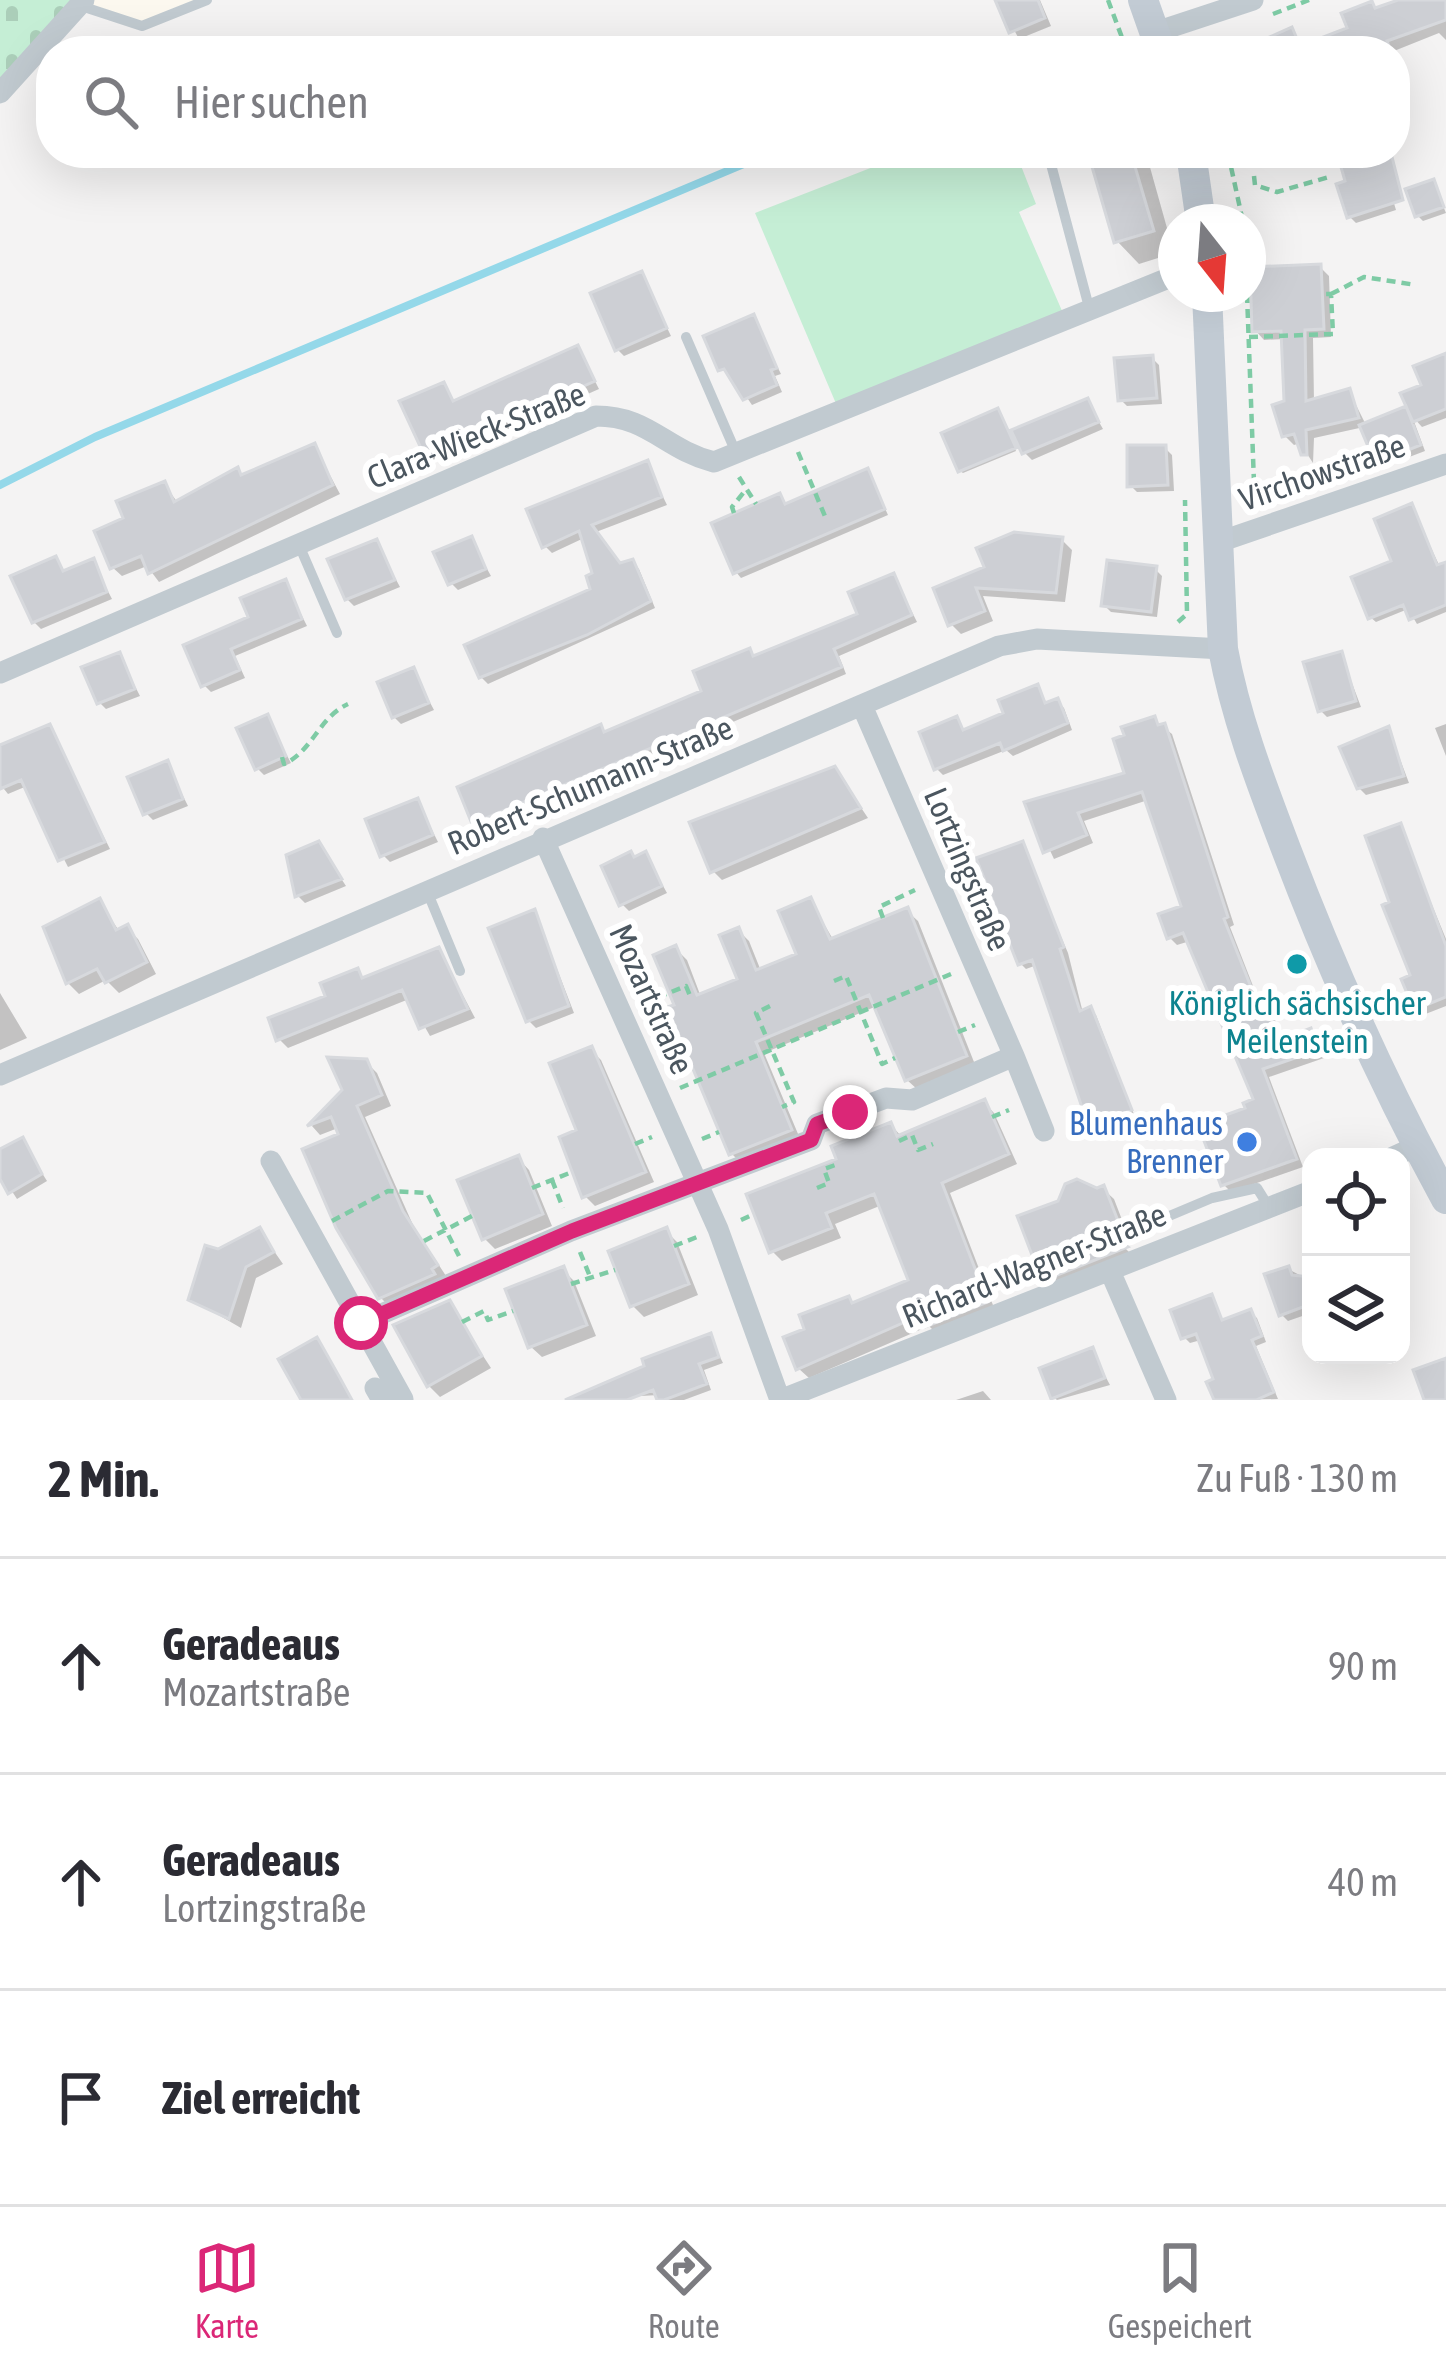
<!DOCTYPE html>
<html lang="de">
<meta charset="utf-8">
<style>
:root{--surface:#fff;--page:#f7f7f7;--text:#2b2b33;--muted:#7c7c81;--line:#e1e1e2;--accent:#db2777}
body{margin:0;font-family:"Asap Condensed",sans-serif;background:var(--page);color:var(--text)}
.controls{position:absolute;right:36px;bottom:36px;display:grid;overflow:hidden;border-radius:24px;box-shadow:0 12px 48px #0002}
.controls button{width:108px;height:108px;display:grid;place-items:center;padding:0;border:0;border-bottom:3px solid var(--line);background:var(--surface);color:var(--text);font:60px sans-serif}
.compass{position:absolute;left:1158px;top:204px;width:108px;height:108px;border-radius:50%;background:var(--surface);box-shadow:0 12px 48px #0002;rotate:163deg}
.stop{position:absolute;width:36px;height:36px;margin:-27px;border:9px solid #db2777;border-radius:50%;background:#fff}
.stop.end{background:#db2777;border-color:#fff;box-shadow:0 3px 12px #0008}
.list{margin:0;padding:0;list-style:none}
h2{display:flex;justify-content:space-between;align-items:center;height:156px;margin:0;padding:0 48px;font-size:51px}
h2 small{font-size:39px;font-weight:400;color:var(--muted)}
.list li{display:grid;grid-template-columns:78px 1fr auto;gap:36px;align-items:center;box-sizing:border-box;height:216px;padding:0 48px;border-top:3px solid var(--line)}
.list b{display:block;font-size:45px;white-space:nowrap}
.list p{margin:0;font-size:39px;white-space:nowrap;color:var(--muted)}
.list em{font-size:39px;font-style:normal;color:var(--muted)}
.icon{flex:none;width:66px;height:66px;fill:none;stroke:currentColor;stroke-width:2;stroke-linecap:round;stroke-linejoin:round}
.map{position:relative;flex:none;width:1446px;height:1400px;overflow:hidden}
.search{position:absolute;background:var(--surface);box-shadow:0 12px 48px #0002;left:36px;right:36px;top:36px;height:132px;display:flex;align-items:center;gap:30px;box-sizing:border-box;padding:0 42px;border-radius:48px;color:var(--muted);font-size:45px}
.sheet{height:804px;background:var(--surface)}
nav{display:flex;justify-content:space-around;align-items:center;box-sizing:border-box;height:168px;border-top:3px solid var(--line);background:var(--surface);font-size:33px;color:var(--muted)}
nav a{display:grid;justify-items:center;gap:6px}
nav .on{color:var(--accent)}
.map>svg:first-child{display:block}
</style>
<div class="map">
<svg width="1446" height="1400" viewBox="0 0 1446 1400">
<defs>
<pattern id="cemetery-stones" width="16" height="16" patternUnits="userSpaceOnUse" patternTransform="scale(3)"><rect width="16" height="16" fill="#c5eed5"/><path d="M2 7V4a2 2 0 0 1 4 0v3zM10 15v-3a2 2 0 0 1 4 0v3z" fill="#abceb9"/></pattern>
</defs>
<rect width="100%" height="100%" fill="#f4f3f3"/>
<!-- commercial -->
<path fill="#fcf8ef" d="M84,0h123l-65,26 -63,-20z"/>
<!-- green -->
<path fill="#c5eed5" d="M909,153h107l20,51 -17,8 47,108 -226,93 -85,-200z"/>
<!-- cemetery -->
<path fill="url(#cemetery-stones)" d="M0,0h84l-84,93z"/>
<!-- shadow -->
<path fill="#0003" d="M998,0h42l11,26 -32,13z
M1402,0h44v40l-7,-7 -45,18h-149l46,-20 13,16 47,-17 -6,-15z
M1091,153h55l28,100 -35,11 -22,-23z
M1340,153h39l17,57 -40,13 -7,-7 -1,-33z
M1433,182l13,31 -23,8 -6,-6z
M1320,267l9,9 2,61 -18,1 1,64 35,-11 17,34 39,-15 9,9 11,-33 21,-30v62l-24,9 -10,-11 13,35 -42,16 -19,-40 -50,11 -1,25 -13,-20 -6,2 -9,-9 -1,-97 -20,1 -9,-10z
M641,274l30,62 -47,20 -7,-7z
M753,318l28,56 -6,2 7,16 -30,13 -21,-31 -11,-5z
M578,348l21,41 -164,73 -7,-7 16,-69 11,17z
M1152,358l7,7 3,39 -35,2 -7,-7z
M1087,401l16,28 -71,31 -7,-7z
M1000,414l16,37 -53,22 -3,-2z
M315,447l25,47 -181,88 -12,-16 -25,10 -10,-9 15,-47 37,-36 14,19 59,-33 6,7z
M1165,448l7,7 2,36 -37,1 -7,-7z
M647,464l20,41 -71,27 25,34 11,-4 7,7 16,39 -167,76 -7,-7 112,-86 3,-16 -12,-37 -32,15 -7,-7z
M868,471l20,44 -147,63 -5,-6 44,-75 7,10z
M1412,507l28,60 6,-2v47l-29,12 -9,-15 -32,13 -6,-5z
M471,540l20,36 -33,14 -7,-7z
M1062,540l10,10 -7,52 -82,-6 10,25 -32,13 -10,-10 -14,-34z
M376,542l24,45 -46,19 -7,-7z
M56,559l9,14 28,-11 19,37 -71,30 -7,-7z
M1155,569l7,7 -5,41 -46,-5 -7,-7z
M894,576l23,46 -78,34 7,18 -365,155 -6,-7 125,-94 6,6 99,-42 44,-41 7,7 105,-42z
M285,582l22,44 -72,30 10,22 -34,14 -7,-7z
M1341,654l20,53 -34,10 -7,-7z
M119,655l21,41 -34,13 -7,-7z
M413,670l21,40 -33,14 -7,-7z
M1037,687l11,18 9,-4 7,7 8,22 -59,26 -7,-6 -63,25 -7,-7 21,-48 9,12 41,-18z
M267,718l24,45 -27,12 -7,-7z
M1154,720l18,14 62,191 -4,2 32,82 12,7 10,26 26,-10 14,26 -55,19 34,90 -72,25 -8,-8 26,-74 8,-9 -67,-160 -13,4 -8,-8 16,-30 -37,-107 -64,21 9,22 -39,16 -26,-55 100,-29z
M1446,724v32l-11,-28z
M49,728l61,121 -42,18 -41,-81 -19,8 -8,-10v-36z
M1389,730l20,53 -43,12 -7,-7z
M167,764l21,42 -35,14 -7,-7z
M835,769l33,49 -146,62 -9,-9z
M418,802l20,40 -48,20 -7,-7z
M1400,827l46,112v67l-23,9 -7,-7 -23,-104z
M319,845l27,41 -41,17 -7,-7z
M1022,845l46,108 15,60 8,-4 5,6 39,102 -37,15 -61,-167 -11,4 -6,-6z
M646,855l21,38 -38,18 -7,-7 13,-44z
M810,900l24,41 73,-30 11,10 58,146 -58,23 -11,-10 -30,-74 -113,47 37,88 -59,23 -11,-11 -53,-147 -2,-57 11,11 14,37 40,-17 -3,-50 11,11 12,30 39,-16z
M99,902l21,30 7,-4 11,11 18,35 -37,19 -13,-13 -27,14 -11,-11z
M535,912l39,101 -38,15 -7,-7z
M439,950l36,68 -45,18 -21,-37 -121,49 -9,-9 78,-67 8,8z
M0,993l27,45 -27,12z
M591,1050l10,10 53,122 -59,24 -10,-10 -5,-64z
M366,1062l11,11 14,33 -26,11 48,108 33,51 -55,32 -11,-11 -42,-169 -18,7 -8,-9z
M984,1102l10,11 23,51 -67,29 46,120 -58,22 -9,-9 -120,52 -11,-10 57,-62 56,-24 -29,-77 -47,19 6,14 -59,23 -10,-10 67,-90 52,-36 11,12z
M22,1141l25,40 -30,18 -17,-26v-21z
M518,1158l11,12 23,56 -57,23 -11,-11z
M1103,1189l11,10 15,39 -4,10 10,10 -80,32 -10,-11z
M260,1231l23,33 -27,14 -15,50 -50,-29 27,-47z
M666,1231l11,11 21,53 -54,22 -11,-11z
M1288,1269l23,12v32l-23,8 -7,-7z
M563,1270l11,11 22,55 -54,21 -12,-11z
M1211,1298l13,24 26,-10 7,6 9,24 -10,4 22,53 -59,1 -18,-60 -11,3 -6,-6z
M449,1304l42,64 -51,29 -11,-11z
M710,1337l13,26 -19,7 7,20 -27,10h-24l-1,-5 -93,5z
M1092,1351l18,34 -53,15 -3,-3z
M983,1391l8,9h-35z"/>
<g fill="none" stroke-linecap="round" stroke-linejoin="round">
<!-- stream -->
<path stroke="#94d8e9" stroke-width="8" d="M0,485l95,-48 675,-284"/>
</g>
<!-- building -->
<path fill="#cdcfd4" stroke="#d7d9dd" stroke-width="3" d="M995,0h43l7,18 -36,15z
M1398,0h48v20l-59,21 4,10h-153l54,-24 8,19 47,-18 -6,-15 31,-12 3,7z
M1088,153h43l23,78 -40,12z
M1337,153h54l12,47 -56,18 -11,-34 9,-3z
M1434,179l10,28 -29,10 -10,-28z
M1321,264l3,65 -19,1 1,71 44,-13 9,30 -53,12 1,25h-6l-7,-21 -12,3 -10,-32 12,-4 -3,-70 -29,1 -2,-65z
M642,271l25,57 -52,23 -25,-58z
M754,314l23,54 -6,2 6,15 -34,15 -19,-31 -6,2 -15,-35z
M578,345l17,36 -170,76 -26,-56 45,-19 9,19z
M1446,353v56l-33,13 -13,-29 21,-8 -8,-19z
M1153,355l4,43 -39,3 -4,-43z
M1088,398l11,24 -77,32 -11,-24z
M1406,406l15,39 -46,18 -16,-38z
M998,408l18,40 -58,24 -17,-39z
M315,443l18,42 -185,89 -7,-18 -31,13 -16,-38 29,-13 -7,-17 49,-20 9,21 64,-35 3,8z
M1127,445h39l2,40 -41,2z
M648,460l14,37 -70,28 28,38 13,-4 18,42 -64,34 -108,43 -15,-33 126,-56 -4,-13 6,-3 -13,-42 -37,17 -16,-39z
M868,468l17,41 -152,65 -22,-51 69,-30 5,11z
M1412,503l25,62 9,-3v43l-37,15 -6,-15 -35,14 -17,-42 40,-16 -17,-42z
M1014,532l49,5 -7,56 -80,-5 9,23 -37,15 -15,-38 51,-21 -8,-19z
M472,536l14,33 -38,16 -15,-33z
M377,539l18,41 -50,20 -18,-41z
M56,556l7,15 31,-13 13,34 -75,31 -22,-47z
M1107,560l50,6 -6,46 -50,-6z
M894,573l18,42 -78,34 8,18 -370,157 -15,-37 144,-63 3,8 97,-41 -8,-20 57,-23 3,8 104,-42 -9,-22z
M286,579l16,40 -71,30 9,21 -39,17 -18,-42 65,-28 -8,-19z
M1342,651l14,50 -38,11 -15,-50z
M120,652l15,37 -38,15 -16,-37z
M414,667l15,36 -37,15 -15,-36z
M1038,684l7,19 13,-5 10,25 -65,28 -3,-8 -66,27 -15,-38 38,-16 6,14 40,-17 -5,-13z
M268,714l18,42 -31,14 -19,-42z
M1155,716l3,9 7,-2 63,194 -4,2 35,88 8,-3 13,36 31,-12 7,22 -55,19 34,90 -76,27 -23,-61 47,-17 -2,-5 10,-4 -70,-166 -16,6 -9,-25 23,-8 -39,-114 -64,21 9,22 -44,18 -19,-51 100,-29 -11,-34 11,-4 -3,-8z
M50,724l55,118 -47,19 -37,-81 -21,9v-44z
M1389,726l15,50 -47,13 -18,-42z
M168,760l15,39 -40,16 -16,-38z
M835,766l26,42 -151,65 -21,-51z
M418,798l15,37 -53,22 -15,-38z
M1401,823l45,123v51l-32,13 -13,-31 9,-4 -28,-70 7,-3 -24,-66z
M319,841l23,38 -47,18 -9,-42z
M1023,841l41,106 -4,2 20,62 11,-5 41,104 -43,18 -57,-168 -14,5 -42,-107z
M631,851l3,6 12,-6 16,35 -43,20 -18,-40z
M811,897l19,42 78,-32 59,149 -62,25 -36,-86 -113,47 36,88 -63,25 -62,-148 7,-2 -21,-50 23,-10 21,50 40,-16 -18,-44 20,-8 17,43 40,-16 -18,-43z
M100,898l16,32 12,-6 19,38 -42,21 -8,-14 -31,15 -23,-57z
M535,909l34,97 -43,16 -38,-94z
M439,947l29,62 -49,20 -17,-39 -126,51 -8,-23 57,-22 -5,-13 38,-15 4,10z
M592,1046l54,126 -64,26 -23,-61 17,-7 -27,-67z
M327,1057l40,2 15,36 -25,11 46,105 35,54 -6,4 3,5 -57,25 -42,-71 -34,-79 36,-15 -7,-17 -24,9 35,-36z
M985,1099l24,55 -67,29 46,119 -63,25 -4,-12 -125,55 -13,-33 21,-8 -5,-14 50,-19 3,7 56,-23 -34,-86 -48,19 6,15 -63,25 -23,-59 90,-35 -5,-13 60,-24 6,14z
M23,1137l19,37 -34,20 -8,-15v-30z
M519,1155l24,59 -61,26 -25,-60z
M1077,1179l20,9 7,-3 16,41 -5,12 13,9 -86,34 -25,-65 41,-15 7,-17z
M260,1227l14,25 -28,15 -17,52 -41,-19 17,-55 13,4z
M667,1227l22,57 -59,23 -22,-56z
M564,1266l23,59 -59,23 -23,-59z
M1289,1266l3,9 19,2v27l-32,12 -15,-42z
M1212,1294l10,26 29,-11 11,27 -10,4 22,52 -18,8h-42l-8,-18 7,-3 -17,-45 -15,5 -11,-29z
M450,1300l32,56 -55,31 -34,-62z
M711,1333l8,24 -20,7 8,20 -43,16h-7l-4,-10 -26,10h-62l79,-34 -2,-7z
M317,1337l23,41 12,22h-51l-23,-41z
M1093,1347l12,31 -54,21 -12,-31z
M1446,1358v42h-22l-11,-30z"/>
<g fill="none" stroke-linecap="round" stroke-linejoin="round">
<!-- path -->
<path stroke="#7ecba5" stroke-width="4.5" stroke-dasharray="9 6" stroke-linecap="butt" d="M1108,0l19,51
M1273,14l36,-14
M1228,153l15,69
M1254,176l1,9 22,7 52,-15
M1247,294l7,189 12,17
M1331,294l33,-17 52,8
M1249,337l84,-3 -2,-40h-9
M798,452l29,69
M739,477l17,27
M734,513l-2,-6 12,-15
M1178,622l9,-8 -2,-114
M282,757l2,7c29,-13 34,-46 64,-60
M883,918l-4,-11 36,-17
M834,981l12,-5 36,88 13,-6
M644,1003l42,-17 5,12
M770,1006l-14,7 38,89 -12,5
M958,1032l17,-7
M680,1088l271,-114
M992,1117l17,-7
M702,1139l17,-7
M899,1141l13,-6 6,15 15,-6
M635,1144l17,-7
M552,1180l11,28
M532,1188l40,-16
M817,1188l12,-5 -5,-14 14,-5
M741,1220l13,-6
M332,1221l56,-30 39,2 32,63
M424,1241l48,-25
M674,1246l23,-9
M580,1252l11,27
M571,1284l44,-14
M462,1322l22,-11 4,9 25,-9"/>
<!-- lane -->
<path stroke="#c1cad0" stroke-width="10" d="M81,6l61,20 65,-26
M1048,153l42,158
M686,337l51,118
M299,545l38,88
M427,891l33,80
M1124,1235l88,-37 45,-10 12,19"/>
<!-- street -->
<path stroke="#c1cad0" stroke-width="21" d="M1156,32l97,-32
M0,93l84,-93
M1219,542l227,-78
M0,673l596,-257c53,0 68,33 118,46l462,-187
M543,838l175,391 62,171 531,-209
M1014,1056l30,75
M0,1075l999,-429 38,-7 186,10
M1393,1157l24,-11
M271,1161l132,238
M1110,1271l56,129
M361,1323l210,-92 240,-91 6,-16 69,-26 26,2 102,-44 -151,-348
M375,1388l7,12"/>
<!-- secondary -->
<path stroke="#c2cbd4" stroke-width="30" d="M1143,0l18,51
M1191,153l10,69
M1207,294l16,355c13,70 38,134 63,200 46,121 98,237 160,350"/>
</g>
<g fill="none" stroke-linecap="round" stroke-linejoin="round">
<!-- route -->
<path stroke="#db2777" stroke-width="15" d="M361,1323l211,-92 239,-91 6,-16 33,-12"/>
</g>
<!-- markers -->
<circle fill="#0f9aa8" stroke="#fff" stroke-width="4.5" cx="1297" cy="964" r="12"/>
<circle fill="#3f7fe0" stroke="#fff" stroke-width="4.5" cx="1247" cy="1142" r="12"/>
<g text-anchor="middle" dominant-baseline="central" stroke-width="12" stroke-linejoin="round" paint-order="stroke">
<!-- street labels -->
<g font-size="33" fill="#4b565f" stroke="#fff">
<text transform="translate(476 435) rotate(-22)">Clara-Wieck-Straße</text>
<text transform="translate(1322 472) rotate(-19)">Virchowstraße</text>
<text transform="translate(590 785) rotate(-23)">Robert-Schumann-Straße</text>
<text transform="translate(968 869) rotate(67)">Lortzingstraße</text>
<text transform="translate(652 999) rotate(66)">Mozartstraße</text>
<text transform="translate(1034 1265) rotate(-22)">Richard-Wagner-Straße</text>
</g>
<!-- culture labels -->
<g font-size="33" fill="#0d838f" stroke="#fff">
<text x="1297" y="1003">Königlich sächsischer<tspan x="1297" dy="38">Meilenstein</tspan></text>
</g>
<!-- shop labels -->
<g font-size="33" fill="#366cbe" stroke="#fff" text-anchor="end">
<text x="1223" y="1123">Blumenhaus<tspan x="1223" dy="38">Brenner</tspan></text>
</g>
</g>
</svg>
<div class="controls">
<button><svg class="icon" aria-label="locate" viewBox="0 0 24 24"><circle cx="12" cy="12" r="6"/><path d="M12 2v4M12 18v4M2 12h4M18 12h4"/></svg></button>
<button><svg class="icon" aria-label="layers" viewBox="0 0 24 24"><path d="M12 4l9 5-9 5-9-5zM3 14l9 5 9-5"/></svg></button>
</div>
<svg class="compass" viewBox="-18 -18 36 36"><path d="M0-13l5 13h-10z" fill="#e53935"/><path d="M0 13l5-13h-10z" fill="#7c7c81"/></svg>
<div class="stop" style="left:361px;top:1323px"></div>
<div class="stop end" style="left:850px;top:1112px"></div>
<div class="search"><svg class="icon" aria-label="search" viewBox="0 0 24 24"><circle cx="10" cy="10" r="6"/><path d="M15 15l6 6"/></svg>Hier suchen</div>
</div>
<section class="sheet">
<h2>2 Min.<small>Zu Fuß · 130 m</small></h2>
<ul class="list">
<li><svg class="icon" aria-label="ahead" viewBox="0 0 24 24"><path d="M12 20V5M6 11l6-6 6 6"/></svg><div><b>Geradeaus</b><p>Mozartstraße</p></div><em>90 m</em></li>
<li><svg class="icon" aria-label="ahead" viewBox="0 0 24 24"><path d="M12 20V5M6 11l6-6 6 6"/></svg><div><b>Geradeaus</b><p>Lortzingstraße</p></div><em>40 m</em></li>
<li><svg class="icon" aria-label="arrive" viewBox="0 0 24 24"><path d="M6 21V4h12l-3 4 3 4H6"/></svg><div><b>Ziel erreicht</b></div></li>
</ul>
</section>
<nav>
<a class="on"><svg class="icon" aria-label="map" viewBox="0 0 24 24"><path d="M3 6l6-2 6 2 6-2v14l-6 2-6-2-6 2zM9 4v14M15 6v14"/></svg>Karte</a>
<a><svg class="icon" aria-label="directions" viewBox="0 0 24 24"><path d="M12 3l9 9-9 9-9-9zM9 14v-3h6M13 9l2 2-2 2"/></svg>Route</a>
<a><svg class="icon" aria-label="saved" viewBox="0 0 24 24"><path d="M7 4h10v16l-5-4-5 4z"/></svg>Gespeichert</a>
</nav>
